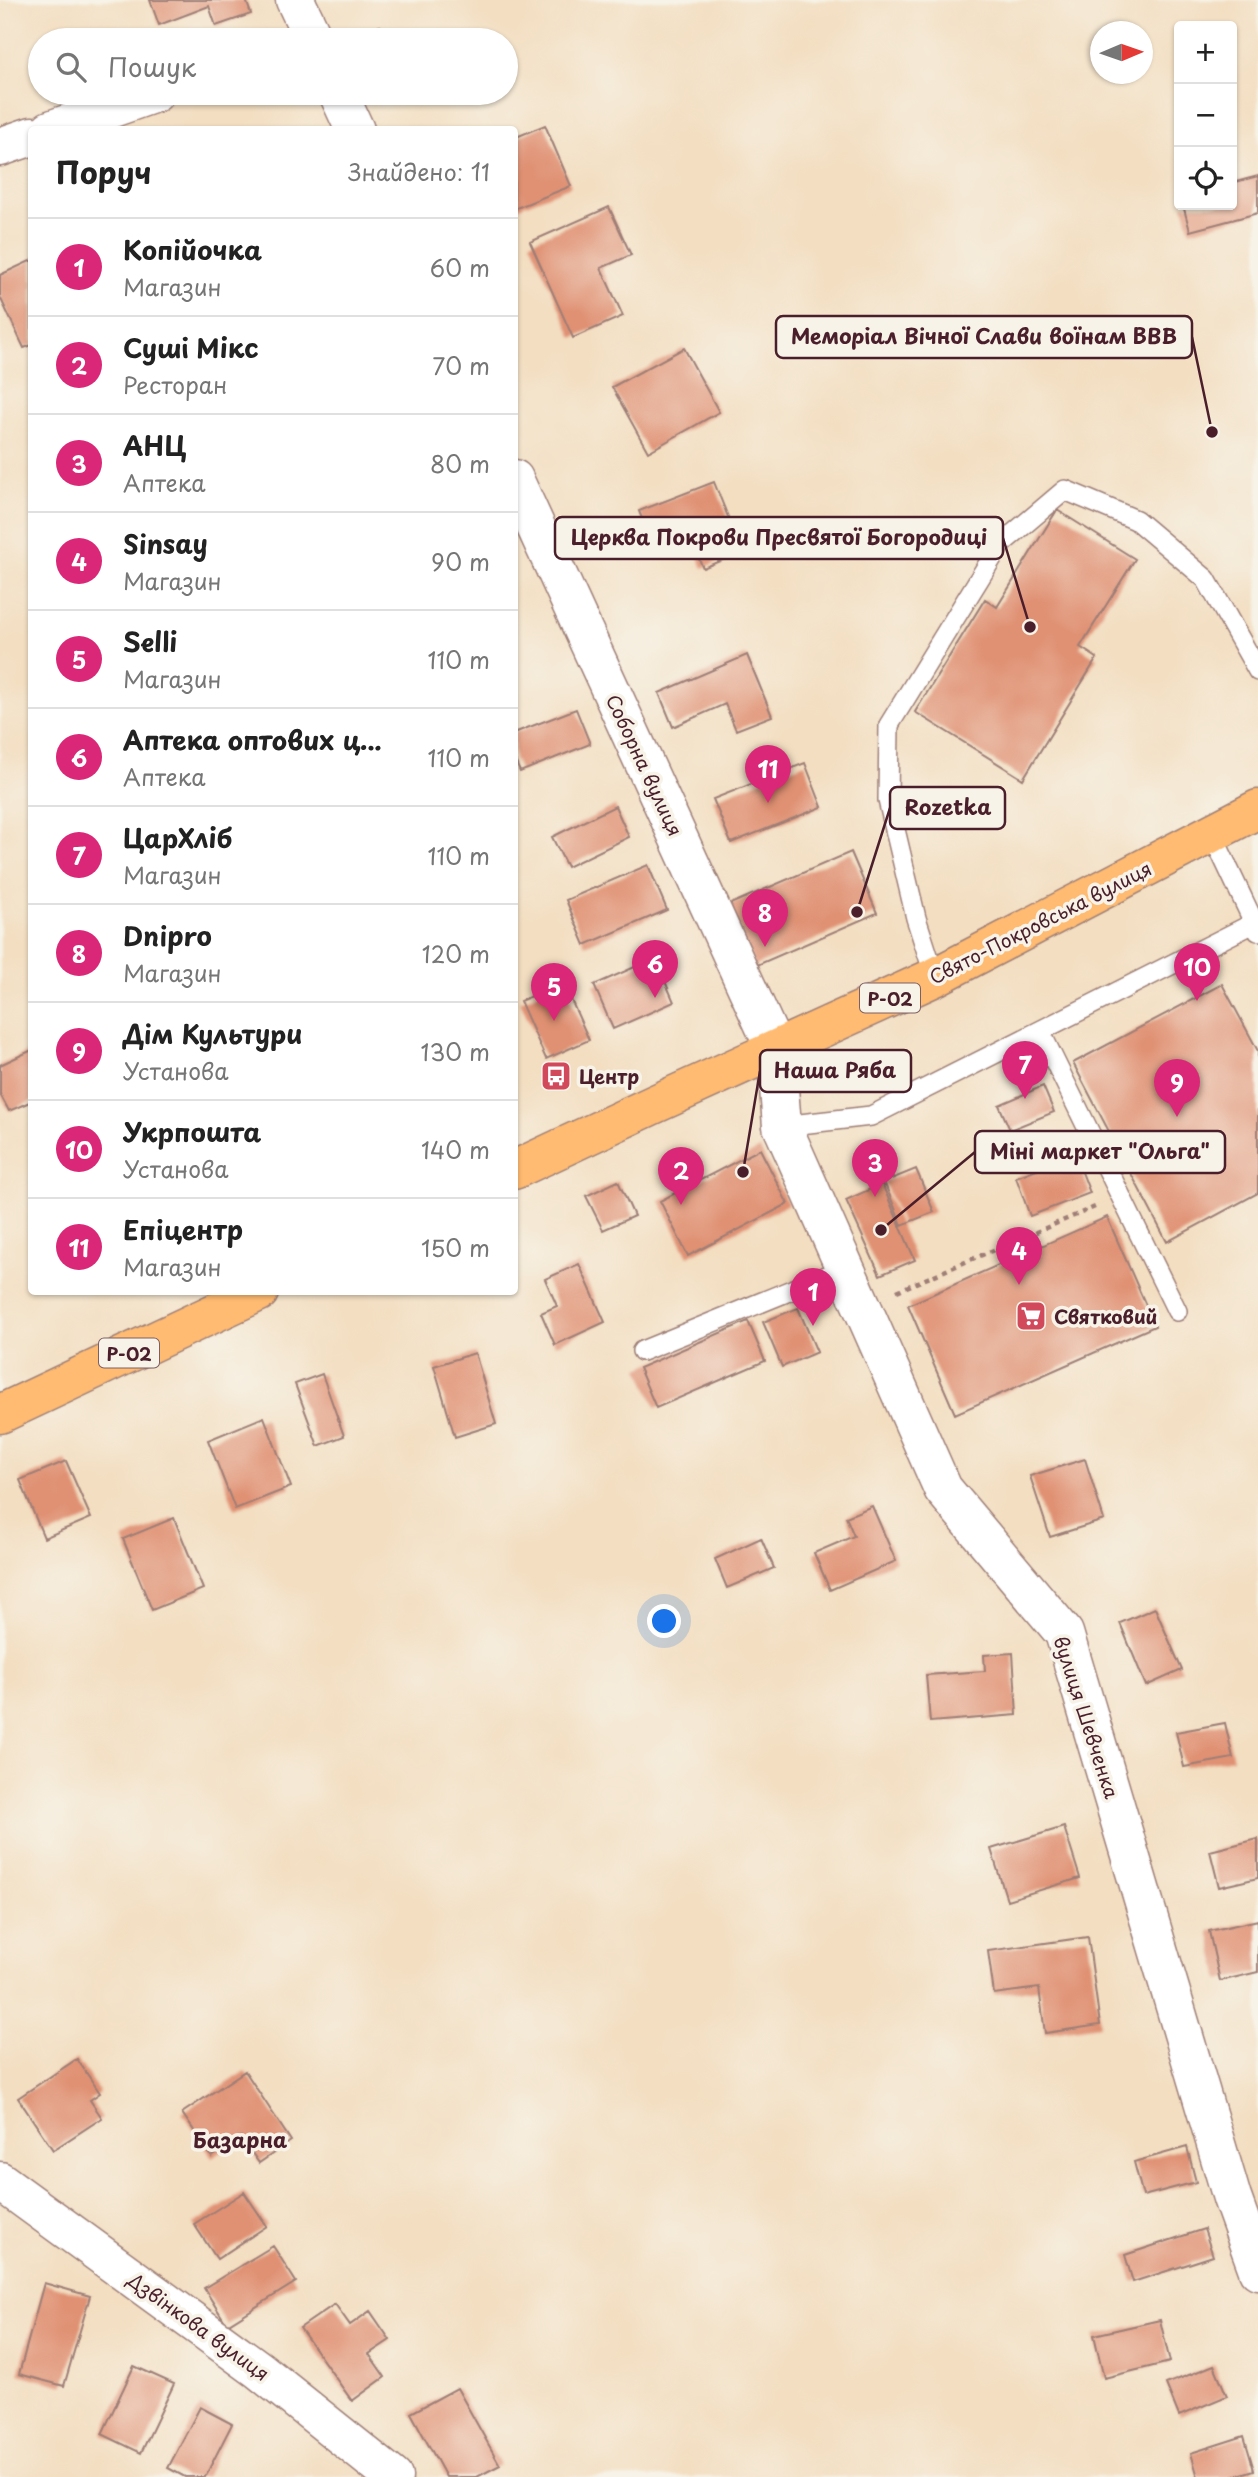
<!DOCTYPE html>
<html lang="uk">
<meta charset="utf-8">
<style>
:root{--surface:#fff;--page:#f6f6f6;--text:#222;--muted:#767676;--line:#e0e0e0;--accent:#db2777}
body{margin:0;font-family:"Playpen Sans",sans-serif;background:var(--page);color:var(--text)}
.controls{position:absolute;right:21px;top:21px;display:grid;overflow:hidden;border-radius:7px;box-shadow:0 2px 5px #0004}
.controls button{width:63px;height:63px;display:grid;place-items:center;padding:0;border:0;border-bottom:2px solid var(--line);background:var(--surface);color:var(--text);font:35px sans-serif}
.compass{position:absolute;left:1090px;top:21px;width:63px;height:63px;border-radius:50%;background:var(--surface);box-shadow:0 2px 5px #0004;rotate:88deg}
.you{position:absolute;left:665px;top:1622px;width:24px;height:24px;margin:-18px;border:5px solid #fff;border-radius:50%;background:#1a73e8;box-shadow:0 0 0 10px #1a73e833}
.badge{display:grid;place-items:center;width:46px;height:46px;border-radius:50%;background:var(--accent);color:#fff;font-size:23px;font-weight:700}
.pin{position:absolute;translate:-50% -58px;filter:drop-shadow(0 2px 4px #0008)}
.pin::after{content:'';position:absolute;top:37px;width:24px;height:21px;background:inherit;clip-path:polygon(0 0,100% 0,50% 100%)}
.list{margin:0;padding:0;list-style:none}
h2{display:flex;justify-content:space-between;align-items:center;height:91px;margin:0;padding:0 28px;font-size:30px}
h2 small{font-size:23px;font-weight:400;color:var(--muted)}
.list li{display:grid;grid-template-columns:46px 1fr auto;gap:21px;align-items:center;box-sizing:border-box;height:98px;padding:0 28px;border-top:2px solid var(--line)}
.list b{display:block;font-size:26px;white-space:nowrap}
.list p{margin:0;font-size:23px;white-space:nowrap;color:var(--muted)}
.list em{font-size:23px;font-style:normal;color:var(--muted)}
.icon{flex:none;width:38px;height:38px;fill:none;stroke:currentColor;stroke-width:2;stroke-linecap:round;stroke-linejoin:round}
.map{position:relative;flex:none;width:1258px;height:2477px;overflow:hidden}
.search{position:absolute;background:var(--surface);box-shadow:0 2px 5px #0004;left:28px;top:28px;width:490px;height:77px;display:flex;align-items:center;gap:18px;box-sizing:border-box;padding:0 24px;border-radius:38px;color:var(--muted);font-size:26px}
.panel{position:absolute;background:var(--surface);box-shadow:0 2px 5px #0004;left:28px;top:126px;width:490px;height:1169px;border-radius:7px}
.map>svg:first-child{display:block}
</style>
<div class="map">
<svg width="1258" height="2477" viewBox="0 0 1258 2477">
<rect width="100%" height="100%" fill="#f7f3e8"/>
<filter id="ink" filterUnits="userSpaceOnUse"><feTurbulence type="fractalNoise" baseFrequency=".0143" numOctaves="2"/><feDisplacementMap in="SourceGraphic" scale="14" xChannelSelector="R" yChannelSelector="G"/><feConvolveMatrix kernelMatrix="1 2 1 2 8 2 1 2 1" color-interpolation-filters="sRGB"/></filter>
<filter id="wash" filterUnits="userSpaceOnUse"><feTurbulence type="fractalNoise" baseFrequency=".00686" numOctaves="4" result="noise"/><feDisplacementMap in="SourceGraphic" scale="28" xChannelSelector="R" yChannelSelector="G"/><feGaussianBlur stdDeviation="1.57" result="paint"/><feColorMatrix in="noise" values="0 0 0 0 0 0 0 0 0 0 0 0 0 0 0 0 0 1.4 0 .05"/><feComposite in="paint" operator="in"/></filter>
<g filter="url(#wash)">
<rect width="100%" height="100%" fill="#f3dec1"/>
<g id="blocks">
<!-- building -->
<path fill="#e09173" d="M150,0h96l5,14 -35,12 -7,-20 -50,19z
M380,26l6,14h-42z
M421,33l3,7h-22z
M367,93h24l-21,8z
M545,125l26,61 -57,23v-71z
M1258,176v37l-68,18 -7,-26h49v-22z
M609,207l22,48 -30,13 22,48 -50,22 -43,-96z
M32,260v85l-8,3 -24,-51v-22z
M684,348l35,64 -71,40 -36,-65z
M714,482l28,70 -39,16 -13,-30 -35,14 -16,-41z
M1057,510l78,49 -55,88 17,11 -74,121 -108,-67 70,-113 12,8z
M747,655l25,61 -36,14 -11,-26 -52,23 -14,-34z
M576,709l14,35 -70,28 -6,-14v-25z
M805,763l17,44 -91,36 -18,-44z
M615,806l14,31 -62,30 -15,-30z
M851,852l26,61 -122,53 -27,-61z
M648,865l19,45 -82,35 -19,-45z
M655,958l19,44 -61,27 -19,-44z
M563,982l26,58 -43,19 -26,-58z
M1222,984l36,67v142l-91,49 -94,-179z
M32,1050v51l-23,10 -9,-17v-29z
M1043,1086l11,26 -44,18 -11,-25z
M760,1149l28,55 -100,52 -28,-55z
M1075,1154l15,39 -60,23 -14,-39z
M916,1169l18,43 -32,13 -18,-43z
M618,1181l16,35 -31,14 -17,-34z
M882,1184l33,76 -35,15 -34,-75z
M1107,1217l48,109 -200,88 -47,-109z
M579,1264l26,58 -50,23 -14,-32 16,-7 -12,-27z
M798,1308l19,44 -35,15 -19,-45z
M748,1321l17,40 -109,47 -17,-40z
M475,1353l21,71 -41,13 -21,-71z
M322,1374l22,62 -26,10 -23,-62z
M264,1417l27,70 -56,22 -27,-69z
M1085,1459l19,61 -54,17 -20,-61z
M66,1461l25,57 -47,20 -24,-58z
M872,1506l24,55 -66,29 -16,-37 40,-17 -8,-19z
M174,1518l29,71 -51,21 -29,-71z
M761,1538l13,30 -47,20 -12,-29z
M1155,1608l27,62 -36,16 -26,-63z
M1013,1653l4,62 -87,7 -4,-47 59,-4 -1,-16z
M1225,1723l8,35 -49,9 -8,-35z
M1064,1827l16,51 -73,22 -16,-51z
M1258,1839v39l-39,9 -9,-36z
M1258,1920v52l-38,9 -11,-50z
M1088,1937l12,88 -55,8 -6,-45 -45,6 -6,-43z
M77,2059l23,34 -10,7 12,18 -49,32 -35,-52z
M245,2071l46,70 -32,22 -18,-26 -29,20 -30,-44z
M1187,2147l9,35 -53,14 -9,-34z
M244,2192l23,34 -50,33 -23,-35z
M1204,2229l9,27 -80,26 -8,-27z
M273,2246l23,36 -69,43 -23,-37z
M44,2283l46,13 -26,90 -45,-12z
M335,2304l15,21 20,-14 20,29 -21,14 16,23 -33,24 -52,-73z
M1160,2320l10,42 -66,16 -10,-43z
M1214,2365l13,31 -48,20 -13,-32z
M134,2366l40,18 -33,69 -39,-19z
M457,2388l43,77 -23,12h-31l-35,-64z
M200,2407l32,17 -27,53h-20l-17,-9z
M1244,2436l10,34 -22,7h-34l-7,-24z"/>
</g>
</g>
<g filter="url(#ink)">
<use href="#blocks" fill-opacity="0" stroke="#9e7e76" stroke-width="2"/>
<g fill="none" stroke-linecap="round" stroke-linejoin="round">
<!-- service casing -->
<g stroke="#9e7e76" stroke-width="22">
<path id="service" d="M1212,834l46,97
M935,977l-19,-59 -28,-118 1,-75 111,-180 65,-55 71,30 70,59 52,92
M1040,1031l137,280
M782,1126l89,-10 383,-193
M642,1351l201,-82"/>
</g>
<!-- minor casing -->
<g stroke="#9e7e76" stroke-width="41">
<path id="minor" d="M295,0l19,40
M338,93l17,37
M50,130l105,-37
M0,147l32,-11
M514,479l262,572 6,75 161,363 121,144 168,565 26,72
M0,2181l259,189 134,107"/>
</g>
<!-- primary casing -->
<g stroke="#9e7e76" stroke-width="41">
<path id="primary" d="M514,1170l141,-66 280,-127 323,-168
M0,1414l259,-122"/>
</g>
<!-- path -->
<path stroke="#9e7e76" stroke-width="4.5" stroke-dasharray="5 5" stroke-linecap="butt" d="M897,1291l198,-84"/>
<!-- service -->
<use href="#service" stroke="#fff" stroke-width="19"/>
<!-- minor -->
<use href="#minor" stroke="#fff" stroke-width="38"/>
<!-- primary -->
<use href="#primary" stroke="#ffbb71" stroke-width="38"/>
</g>
</g>
<!-- icons -->
<defs>
<g id="bus-square" transform="scale(1.575)"><rect x="-9" y="-9" width="18" height="18" rx="4" fill="#d1495b" stroke="#f7f3e8"/><path d="M-5-6H5V4H4V6H2V4H-2V6H-4V4H-5ZM-3.5-4V0h7V-4ZM-3.5 1.2v1.5H-2V1.2ZM2 1.2v1.5H3.5V1.2Z" fill="#fff"/></g>
<g id="supermarket-square" transform="scale(1.575)"><rect x="-9" y="-9" width="18" height="18" rx="4" fill="#d1495b" stroke="#f7f3e8"/><path d="M-6-5.5h2.5l.6 2H6L4.5 2H-2.5L-4.4-4H-6ZM-1.5 3.2a1.3 1.3 0 1 0 .1 0ZM3 3.2a1.3 1.3 0 1 0 .1 0Z" fill="#fff"/></g>
</defs>
<g fill-rule="evenodd">
<use href="#bus-square" x="556" y="1076"/>
<use href="#supermarket-square" x="1031" y="1316"/>
</g>
<g text-anchor="middle" dominant-baseline="central" stroke-width="7" stroke-linejoin="round" paint-order="stroke">
<!-- shield labels -->
<g fill="#f7f3e8" stroke="#7e5f64" stroke-width="2">
<rect x="860" y="983.5" width="60" height="29" rx="5"/>
<rect x="99" y="1338.5" width="60" height="29" rx="5"/>
</g>
<g font-size="18" font-weight="bold" fill="#4a1f2b">
<text x="890" y="998">Р-02</text>
<text x="129" y="1353">Р-02</text>
</g>
<!-- street labels -->
<g font-size="19" fill="#4a1f2b" stroke="#f7f3e8">
<text transform="translate(645 765) rotate(65)">Соборна вулиця</text>
<text transform="translate(1040 922) rotate(-27)">Свято-Покровська вулиця</text>
<text transform="translate(1087 1717) rotate(72)">вулиця Шевченка</text>
<text transform="translate(199 2326) rotate(36)">Дзвінкова вулиця</text>
</g>
<!-- poi labels -->
<g font-size="19" font-weight="bold" fill="#4a1f2b" stroke="#f7f3e8" text-anchor="start">
<text x="579" y="1076">Центр</text>
<text x="1054" y="1316">Святковий</text>
</g>
<!-- neighbourhood labels -->
<g font-size="21" font-weight="bold" fill="#4a1f2b" stroke="#f7f3e8">
<text x="240" y="2139">Базарна</text>
</g>
</g>
<!-- callouts -->
<path fill="none" stroke="#4a1f2b" stroke-width="2.5" d="M1212 432L1192 337M1030 627L1003 538M857 912L890 808M743 1172L760 1071M881 1230L975 1152"/>
<g fill="#4a1f2b" stroke="#f7f3e8" stroke-width="2.5">
<circle cx="1212" cy="432" r="7"/>
<circle cx="1030" cy="627" r="7"/>
<circle cx="857" cy="912" r="7"/>
<circle cx="743" cy="1172" r="7"/>
<circle cx="881" cy="1230" r="7"/>
</g>
<g fill="#f7f3e8" stroke="#4a1f2b" stroke-width="2.5">
<rect x="776" y="316" width="416" height="42" rx="7"/>
<rect x="555" y="517" width="448" height="42" rx="7"/>
<rect x="890" y="787" width="115" height="42" rx="7"/>
<rect x="760" y="1050" width="151" height="42" rx="7"/>
<rect x="975" y="1131" width="250" height="42" rx="7"/>
</g>
<g font-size="21" text-anchor="middle" font-weight="bold" fill="#4a1f2b">
<text x="984" y="344">Меморіал Вічної Слави воїнам ВВВ</text>
<text x="779" y="545">Церква Покрови Пресвятої Богородиці</text>
<text x="948" y="815">Rozetka</text>
<text x="835" y="1078">Наша Ряба</text>
<text x="1100" y="1159">Міні маркет "Ольга"</text>
</g>
</svg>
<div class="controls">
<button>+</button>
<button>−</button>
<button><svg class="icon" aria-label="locate" viewBox="0 0 24 24"><circle cx="12" cy="12" r="6"/><path d="M12 2v4M12 18v4M2 12h4M18 12h4"/></svg></button>
</div>
<svg class="compass" viewBox="-18 -18 36 36"><path d="M0-13l5 13h-10z" fill="#e53935"/><path d="M0 13l5-13h-10z" fill="#767676"/></svg>
<div class="you"></div>
<div class="pin badge" style="left:813px;top:1326px">1</div>
<div class="pin badge" style="left:681px;top:1205px">2</div>
<div class="pin badge" style="left:875px;top:1197px">3</div>
<div class="pin badge" style="left:1019px;top:1285px">4</div>
<div class="pin badge" style="left:554px;top:1021px">5</div>
<div class="pin badge" style="left:655px;top:998px">6</div>
<div class="pin badge" style="left:1025px;top:1099px">7</div>
<div class="pin badge" style="left:765px;top:947px">8</div>
<div class="pin badge" style="left:1177px;top:1117px">9</div>
<div class="pin badge" style="left:1197px;top:1001px">10</div>
<div class="pin badge" style="left:768px;top:803px">11</div>
<div class="search"><svg class="icon" aria-label="search" viewBox="0 0 24 24"><circle cx="10" cy="10" r="6"/><path d="M15 15l6 6"/></svg>Пошук</div>
<section class="panel">
<h2>Поруч<small>Знайдено: 11</small></h2>
<ul class="list">
<li><span class="badge">1</span><div><b>Копійочка</b><p>Магазин</p></div><em>60 m</em></li>
<li><span class="badge">2</span><div><b>Суші Мікс</b><p>Ресторан</p></div><em>70 m</em></li>
<li><span class="badge">3</span><div><b>АНЦ</b><p>Аптека</p></div><em>80 m</em></li>
<li><span class="badge">4</span><div><b>Sinsay</b><p>Магазин</p></div><em>90 m</em></li>
<li><span class="badge">5</span><div><b>Selli</b><p>Магазин</p></div><em>110 m</em></li>
<li><span class="badge">6</span><div><b>Аптека оптових ц...</b><p>Аптека</p></div><em>110 m</em></li>
<li><span class="badge">7</span><div><b>ЦарХліб</b><p>Магазин</p></div><em>110 m</em></li>
<li><span class="badge">8</span><div><b>Dnipro</b><p>Магазин</p></div><em>120 m</em></li>
<li><span class="badge">9</span><div><b>Дім Культури</b><p>Установа</p></div><em>130 m</em></li>
<li><span class="badge">10</span><div><b>Укрпошта</b><p>Установа</p></div><em>140 m</em></li>
<li><span class="badge">11</span><div><b>Епіцентр</b><p>Магазин</p></div><em>150 m</em></li>
</ul>
</section>
</div>
